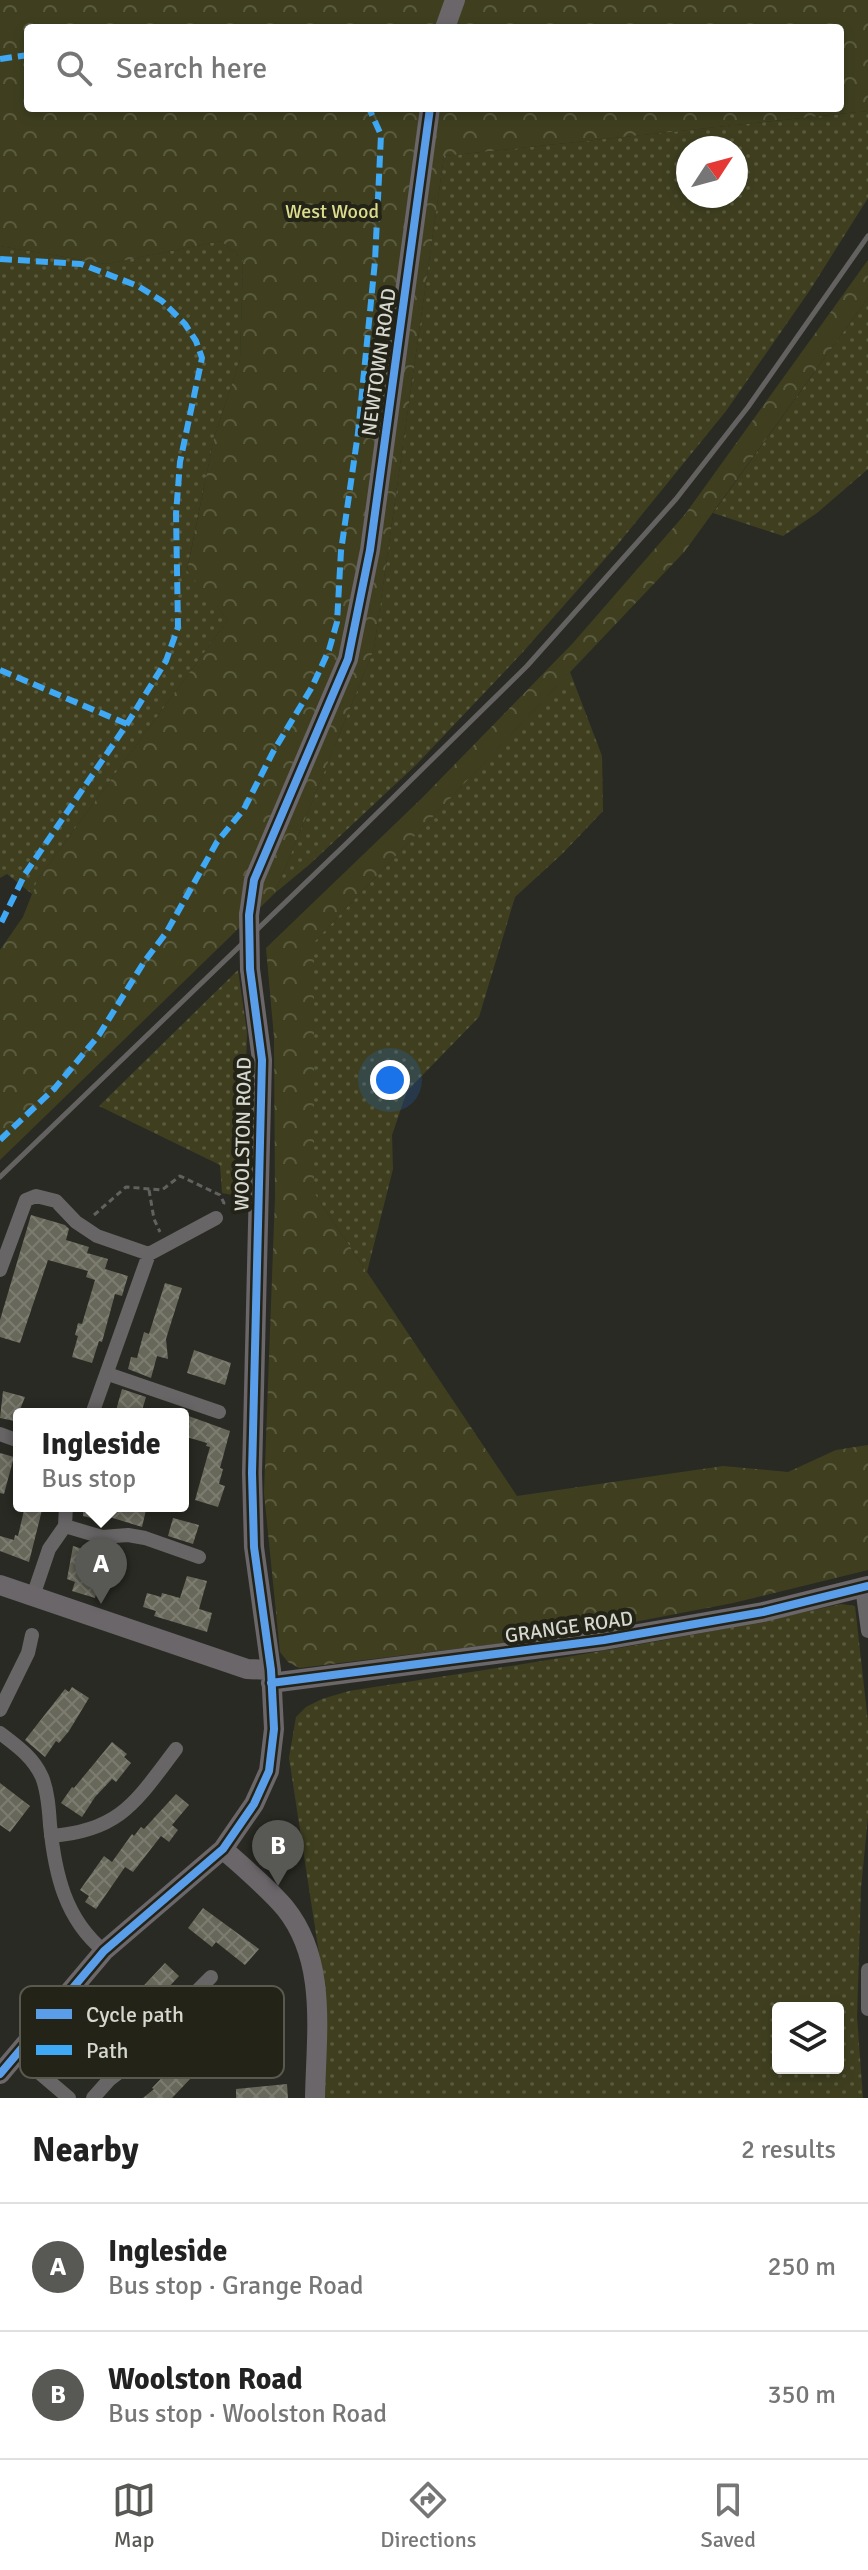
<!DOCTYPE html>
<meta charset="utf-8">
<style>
:root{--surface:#fff;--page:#f6f6f6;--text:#222;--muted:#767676;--line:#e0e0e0;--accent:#585855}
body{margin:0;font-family:Signika,sans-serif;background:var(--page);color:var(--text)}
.controls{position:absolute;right:24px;bottom:24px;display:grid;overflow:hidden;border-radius:8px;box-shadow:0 4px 12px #0003}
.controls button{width:72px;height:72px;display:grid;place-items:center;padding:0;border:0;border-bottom:2px solid var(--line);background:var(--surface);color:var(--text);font:40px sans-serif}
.compass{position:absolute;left:676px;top:136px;width:72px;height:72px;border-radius:50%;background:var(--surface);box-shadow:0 4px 12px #0003;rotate:54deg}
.you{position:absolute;left:390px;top:1080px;width:28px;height:28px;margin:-20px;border:6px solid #fff;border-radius:50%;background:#1a73e8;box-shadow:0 0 0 12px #1a73e833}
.badge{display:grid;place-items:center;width:52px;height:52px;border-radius:50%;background:var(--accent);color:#fff;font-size:26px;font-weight:700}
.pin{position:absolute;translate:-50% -66px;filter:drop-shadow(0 2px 4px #0008)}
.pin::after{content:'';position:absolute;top:42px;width:28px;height:24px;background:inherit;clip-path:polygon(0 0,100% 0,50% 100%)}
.popup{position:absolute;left:13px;top:1408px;width:176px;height:104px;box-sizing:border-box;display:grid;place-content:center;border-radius:8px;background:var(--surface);filter:drop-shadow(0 2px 6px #0005);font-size:26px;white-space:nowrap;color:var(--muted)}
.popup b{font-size:30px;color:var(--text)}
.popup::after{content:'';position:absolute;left:50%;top:100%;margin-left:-16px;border:16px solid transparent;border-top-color:var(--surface)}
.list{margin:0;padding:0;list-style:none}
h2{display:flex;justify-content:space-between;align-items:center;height:104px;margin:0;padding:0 32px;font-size:34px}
h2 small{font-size:26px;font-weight:400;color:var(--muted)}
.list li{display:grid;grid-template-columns:52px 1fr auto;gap:24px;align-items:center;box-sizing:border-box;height:128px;padding:0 32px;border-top:2px solid var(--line)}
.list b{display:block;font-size:30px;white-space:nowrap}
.list p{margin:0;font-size:26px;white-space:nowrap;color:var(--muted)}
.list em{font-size:26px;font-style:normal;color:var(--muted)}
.icon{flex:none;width:44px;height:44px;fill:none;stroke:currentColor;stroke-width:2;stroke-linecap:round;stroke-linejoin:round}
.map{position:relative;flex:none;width:868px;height:2098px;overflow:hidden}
.search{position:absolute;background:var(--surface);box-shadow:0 4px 12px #0003;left:24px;right:24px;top:24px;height:88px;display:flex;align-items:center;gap:20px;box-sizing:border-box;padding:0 28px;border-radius:8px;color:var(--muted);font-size:30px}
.sheet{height:360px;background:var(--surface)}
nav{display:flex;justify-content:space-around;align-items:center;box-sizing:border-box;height:112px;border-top:2px solid var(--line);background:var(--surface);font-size:22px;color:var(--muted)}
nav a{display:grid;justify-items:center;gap:4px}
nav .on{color:var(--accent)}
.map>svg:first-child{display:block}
</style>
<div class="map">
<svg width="868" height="2098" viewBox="0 0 868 2098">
<defs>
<pattern id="grass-dots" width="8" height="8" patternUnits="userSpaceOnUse" patternTransform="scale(2)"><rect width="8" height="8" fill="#3f3f20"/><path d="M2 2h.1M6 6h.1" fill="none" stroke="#5a5a3f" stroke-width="1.8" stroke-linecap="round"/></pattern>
<pattern id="forest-crowns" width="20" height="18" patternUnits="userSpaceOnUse" patternTransform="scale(2)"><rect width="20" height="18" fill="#3f3f20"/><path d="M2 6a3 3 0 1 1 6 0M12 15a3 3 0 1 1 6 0" fill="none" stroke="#5a5a3f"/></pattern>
<pattern id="building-cross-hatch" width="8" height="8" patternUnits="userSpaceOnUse" patternTransform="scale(2)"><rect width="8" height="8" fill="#67675a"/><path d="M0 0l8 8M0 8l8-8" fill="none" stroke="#7c7c71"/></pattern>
</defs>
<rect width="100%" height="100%" fill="#2a2a24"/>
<!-- grass -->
<path fill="url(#grass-dots)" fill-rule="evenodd" d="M868,111v87l-58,92 -84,121 -108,133 -96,109 -106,112 -106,99 -35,29 99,-244 70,-493zM688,148h48v48h-48z
M221,241l22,19 -3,100 -26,78 -27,132 41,50 -190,259 -6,15 -25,-20 -7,4v-632l106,18z
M868,298v171l-51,44 -34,23 -70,-23z
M570,672l32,84 1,55 -41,43 -47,43 -36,120 -72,74 -15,44 1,34 -26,103 -53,-79v-251z
M238,970l9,62 -5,165 -20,-4 -2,-28 -121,-59z
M841,1604l14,2 13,116v95l-7,71 -4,129 6,81h-543l4,-112 -35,-228 7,-41 10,-10 16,-8 27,-8c164,-25 330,-50 492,-87zM778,2008h60v60h-60z"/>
<!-- forest -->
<path fill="url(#forest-crowns)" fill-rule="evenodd" d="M0,0h868v111l-424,45 -70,493 -99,244 -275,267v-210l23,-33 15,-38 190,-259 -41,-49 27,-133 26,-78 3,-100 -22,-19 -115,23 -106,-18zM28,28h812v80h-812z
M868,260v38l-183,253 -371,391v251l203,303 206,-30 65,6 48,-22 32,-5v125l-135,33 -172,33 -262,32 -11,-6 -8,-10 -16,-159 11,-296 -1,-160 -8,-89 155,-149 152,-156 113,-130z"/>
<!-- building -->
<path fill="url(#building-cross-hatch)" d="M31,1215l34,10 4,4 -3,11 23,7 -2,6 21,6 -3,10 23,7 -6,20 -7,-2 -13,48 -3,-1 -7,22 -20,-6 6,-21 -3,-1 3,-12 4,1 13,-44 -9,-3 2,-6 -40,-11 -28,83 -20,-6v-17z
M165,1283l17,5 -16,51 2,20 -11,-3 -6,22 -23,-9 3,-12 6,1 7,-26 5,2z
M194,1350l37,13 -6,22 -38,-12z
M122,1389l24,8 -5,17h-26z
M3,1391l22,6 -6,15v10l-19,-4z
M183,1414l47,17 -10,37 3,1 -4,15 6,2 -7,21 -23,-7 15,-53 -4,-1 1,-3 -24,-7z
M0,1453l14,4 -10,37 -4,-1z
M25,1506h18l-14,56 -29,-11v-15l14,4 1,-5 3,1z
M83,1506h48l15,4 -4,17 -42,-13 -2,6 -15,-4z
M173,1518l26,7 -6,19 -25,-8z
M73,1546l23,7 -6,24 10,3 -5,18 -23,-7 3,-9 -8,-3z
M187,1576l20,5 -8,28 13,4 -5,19 -53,-16 2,-5 -13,-4 4,-14 14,4 1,-4 18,5z
M72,1687l17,11 -20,33 -10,12 -3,-2 -11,16 -20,-17 40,-51 4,3z
M112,1742l15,12 -3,3 7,6 -15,19 -4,-3 -17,18 -13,20 -21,-14 11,-16 2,1z
M0,1783l30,23 -20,26 -10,-7z
M176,1794l13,11 -17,20 6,5 -9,12 -8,-6 -28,36 -8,-5 -29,42 -11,-7 4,-6 -9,-6 24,-34 8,6 20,-28 2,2 7,-9 3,2z
M203,1908l56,41 -14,16 -29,-23 -4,5 -24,-19z
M165,1963l14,13 -47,51 5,4 -23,25 -17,-13 27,-29 -10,-10 12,-12 6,6z
M225,2010l15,16 -12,11 -15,-16z
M176,2063l15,15 -19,20h-29l11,-9 -2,-1z
M287,2084l1,14h-52v-9z"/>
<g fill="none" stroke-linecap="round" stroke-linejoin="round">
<!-- path -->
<path stroke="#626160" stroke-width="3" stroke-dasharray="6 4" stroke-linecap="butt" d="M149,1190l5,29 6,13
M94,1215l32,-28 36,3 18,-14 40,19 4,8 -2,5"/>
<!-- street -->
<path stroke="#686567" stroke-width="14" d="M149,1254l67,-36
M0,1270l26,-70 10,-4 20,5 20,21 21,14 52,18 -57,160
M108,1374l111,38
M0,1434l19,7
M65,1526l37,11 26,-2 17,3 54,19
M862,1587l6,44
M33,1596l16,-47 16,-23 1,-20
M0,1710l28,-57 4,-18
M0,1733c17,13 33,24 42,44 6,15 7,33 8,48 5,49 15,94 54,126
M51,1836c70,-5 86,-36 125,-87
M868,1970v39
M16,2053l53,45
M93,2098l16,-18 46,-35 23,-35 33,-33"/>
<!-- secondary -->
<path stroke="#6b666a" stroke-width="20" d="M445,28l10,-28
M249,915l5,-35 94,-221 22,-109 60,-442
M0,1585l247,84 24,1
M271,1683l333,-43 159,-28 105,-26
M223,1849c21,19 44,38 62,59 43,53 31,127 30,190
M0,2074l104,-123 119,-102 31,-45 15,-33 5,-42 -3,-59 -17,-123 -2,-74 10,-413 -12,-91"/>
<!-- rail -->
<path stroke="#646261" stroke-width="5" d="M0,1177l349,-336 178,-175 149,-167 72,-92 120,-171"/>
<!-- secondary-bridge -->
<path stroke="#6b666a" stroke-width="20" d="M249,915l1,54"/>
<!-- quiet -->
<path stroke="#3fa9f5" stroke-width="6" stroke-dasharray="12 6" stroke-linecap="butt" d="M0,59l28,-4
M0,259l81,5 57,22 24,15 23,23 11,17 6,17 -22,104 -4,52 2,113 -12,34 -39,63 -102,150 -25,51
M0,670l127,54
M0,1140l55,-52 44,-53 45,-73 22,-29 51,-91 27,-33 29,-57 39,-65 17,-37 8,-28 4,-71 17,-118 17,-172 6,-126 -12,-27"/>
<!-- cycleway casing -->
<g stroke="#232317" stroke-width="13">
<path id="cycleway" d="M271,1683l333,-43 159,-28 105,-26
M0,2074l104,-123 119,-102 31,-45 15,-33 5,-42 -3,-59 -17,-123 -2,-74 10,-413 -12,-91 -1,-54 5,-35 94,-221 22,-109 60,-442"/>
</g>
<!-- cycleway -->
<use href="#cycleway" stroke="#5a9eea" stroke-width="8"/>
</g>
<g text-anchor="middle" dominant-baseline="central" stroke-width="8" stroke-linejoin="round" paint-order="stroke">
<!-- park labels -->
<g font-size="20" fill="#dbdc8d" stroke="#232317">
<text x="332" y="211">West Wood</text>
</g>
<!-- street labels -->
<g font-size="20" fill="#d6d7cf" stroke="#232317">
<text transform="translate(379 362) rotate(-82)">NEWTOWN ROAD</text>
<text transform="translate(243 1134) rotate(-89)">WOOLSTON ROAD</text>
<text transform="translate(569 1627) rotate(-8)">GRANGE ROAD</text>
</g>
</g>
<!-- legend -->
<rect x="20" y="1986" width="264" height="92" rx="12" fill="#232317" stroke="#59594e" stroke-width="2"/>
<rect x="36" y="2009" width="36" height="10" fill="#5a9eea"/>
<rect x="36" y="2045" width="36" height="10" fill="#3fa9f5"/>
<g font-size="22" fill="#d6d7cf">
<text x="86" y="2022">Cycle path</text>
<text x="86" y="2058">Path</text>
</g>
</svg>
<div class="controls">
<button><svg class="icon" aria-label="layers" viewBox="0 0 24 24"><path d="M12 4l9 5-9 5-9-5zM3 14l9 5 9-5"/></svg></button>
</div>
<svg class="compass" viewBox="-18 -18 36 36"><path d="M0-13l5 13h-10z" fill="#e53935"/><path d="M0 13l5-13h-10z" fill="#767676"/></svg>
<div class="you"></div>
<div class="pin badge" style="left:101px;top:1604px">A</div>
<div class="popup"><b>Ingleside</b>Bus stop</div>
<div class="pin badge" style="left:278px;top:1886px">B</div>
<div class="search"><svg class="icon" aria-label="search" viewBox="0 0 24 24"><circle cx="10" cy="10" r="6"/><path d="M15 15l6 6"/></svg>Search here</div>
</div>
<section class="sheet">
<h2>Nearby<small>2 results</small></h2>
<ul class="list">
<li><span class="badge">A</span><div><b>Ingleside</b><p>Bus stop · Grange Road</p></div><em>250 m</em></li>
<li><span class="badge">B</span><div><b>Woolston Road</b><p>Bus stop · Woolston Road</p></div><em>350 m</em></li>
</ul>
</section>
<nav>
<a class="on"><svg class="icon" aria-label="map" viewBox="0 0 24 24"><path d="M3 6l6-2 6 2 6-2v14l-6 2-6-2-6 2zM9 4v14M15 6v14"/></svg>Map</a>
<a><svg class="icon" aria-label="directions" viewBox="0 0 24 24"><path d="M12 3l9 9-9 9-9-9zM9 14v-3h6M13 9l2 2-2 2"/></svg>Directions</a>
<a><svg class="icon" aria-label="saved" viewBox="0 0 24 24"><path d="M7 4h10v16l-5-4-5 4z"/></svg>Saved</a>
</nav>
